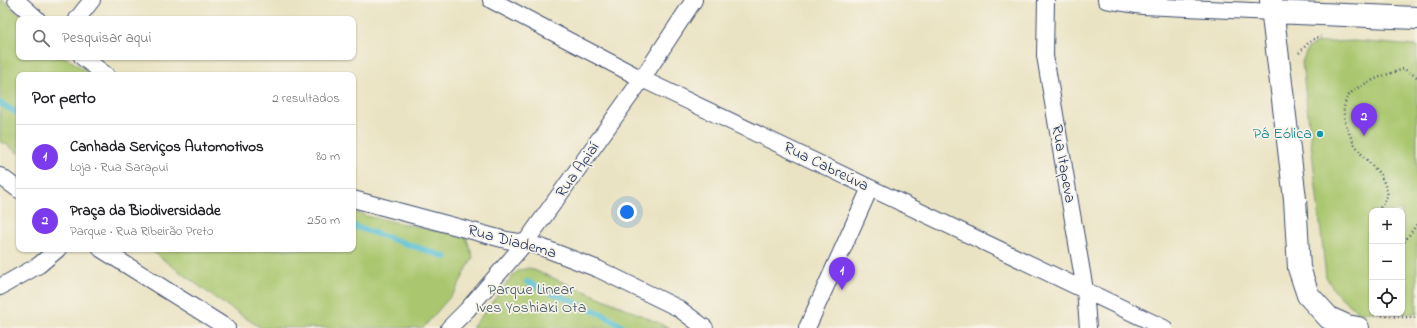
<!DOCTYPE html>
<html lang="pt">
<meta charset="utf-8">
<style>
:root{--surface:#fff;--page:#f6f6f6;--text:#202124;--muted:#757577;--line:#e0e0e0;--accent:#7c3aed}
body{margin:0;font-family:"Indie Flower",sans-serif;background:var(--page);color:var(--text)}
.controls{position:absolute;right:12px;bottom:12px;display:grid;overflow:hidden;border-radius:8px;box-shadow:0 1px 3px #0004}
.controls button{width:36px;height:36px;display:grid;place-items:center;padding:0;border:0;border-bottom:1px solid var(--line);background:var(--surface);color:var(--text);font:20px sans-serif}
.you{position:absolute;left:627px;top:212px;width:14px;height:14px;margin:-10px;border:3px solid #fff;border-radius:50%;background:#1a73e8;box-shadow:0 0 0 6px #1a73e833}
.badge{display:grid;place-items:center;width:26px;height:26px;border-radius:50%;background:var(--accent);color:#fff;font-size:13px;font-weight:700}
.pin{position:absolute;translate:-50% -33px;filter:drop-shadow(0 1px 2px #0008)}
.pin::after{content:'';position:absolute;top:21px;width:14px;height:12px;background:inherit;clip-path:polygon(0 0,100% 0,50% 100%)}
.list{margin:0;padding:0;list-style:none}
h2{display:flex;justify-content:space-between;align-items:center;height:52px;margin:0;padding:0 16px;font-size:17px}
h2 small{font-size:13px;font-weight:400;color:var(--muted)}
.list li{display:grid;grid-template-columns:26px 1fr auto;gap:12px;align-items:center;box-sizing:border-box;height:64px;padding:0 16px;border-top:1px solid var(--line)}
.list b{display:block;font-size:15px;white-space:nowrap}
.list p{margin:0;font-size:13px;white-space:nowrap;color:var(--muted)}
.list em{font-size:13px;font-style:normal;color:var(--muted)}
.icon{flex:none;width:22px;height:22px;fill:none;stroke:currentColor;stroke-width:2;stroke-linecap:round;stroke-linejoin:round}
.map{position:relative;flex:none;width:1417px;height:328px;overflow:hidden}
.search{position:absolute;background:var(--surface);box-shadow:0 1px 3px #0004;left:16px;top:16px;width:340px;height:44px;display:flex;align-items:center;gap:10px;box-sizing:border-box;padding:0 14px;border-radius:8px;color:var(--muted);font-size:15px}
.panel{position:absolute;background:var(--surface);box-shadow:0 1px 3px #0004;left:16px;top:72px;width:340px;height:180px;border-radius:8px}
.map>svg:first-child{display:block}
</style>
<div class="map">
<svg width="1417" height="328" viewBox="0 0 1417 328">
<rect width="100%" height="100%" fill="#f7f3e8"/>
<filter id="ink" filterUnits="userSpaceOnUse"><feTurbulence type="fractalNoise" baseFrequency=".025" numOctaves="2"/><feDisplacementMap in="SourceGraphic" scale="8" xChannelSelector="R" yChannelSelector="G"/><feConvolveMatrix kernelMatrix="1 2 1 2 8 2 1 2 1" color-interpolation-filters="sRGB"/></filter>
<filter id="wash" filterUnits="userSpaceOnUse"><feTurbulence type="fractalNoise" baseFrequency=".012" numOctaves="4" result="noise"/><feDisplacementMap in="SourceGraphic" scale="16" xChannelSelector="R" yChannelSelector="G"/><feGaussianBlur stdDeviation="0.9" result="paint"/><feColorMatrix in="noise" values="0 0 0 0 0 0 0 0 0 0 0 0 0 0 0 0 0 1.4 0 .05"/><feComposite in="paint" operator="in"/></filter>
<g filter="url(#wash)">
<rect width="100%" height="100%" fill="#eae3c3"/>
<!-- green -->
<path fill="#aac76f" stroke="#627b66" d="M0,0h3l21,19h-5v38h46l27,18h-73v79l-13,-10 -6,-2z
M1354,41l63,5v268l-26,-1h11v-102h-30v101h-14l-22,-19 -10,-16 -24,-215 6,-14 9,-5z
M353,211l13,5 100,21 7,20 -17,33 -33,38h-162l-43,-28 -69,-51h204z
M529,268l89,37 52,23h-198l42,-54 6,-4z"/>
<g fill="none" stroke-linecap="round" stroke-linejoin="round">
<!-- stream -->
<path stroke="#56bfd3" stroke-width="6" d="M0,103l19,11
M353,226l93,31
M527,282l77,33 20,13"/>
</g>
</g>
<g filter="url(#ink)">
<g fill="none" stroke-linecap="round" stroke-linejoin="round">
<!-- street casing -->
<g stroke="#3a4a6d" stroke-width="18">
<path id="street" d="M16,0l21,19
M491,0l151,79 522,249
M1046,0l-1,56 40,234 3,38
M1106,0l37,6 130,6
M77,19l15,-19
M82,57l24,18
M0,176l19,14
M353,199l153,41 19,3 16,4 57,22 80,39 27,20
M101,249l126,79
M0,287l39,-22 19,-16
M449,328l18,-18 58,-67 117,-164 52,-79
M807,328l63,-140"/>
</g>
<!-- secondary casing -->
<g stroke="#3a4a6d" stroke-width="24">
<path id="secondary" d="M1271,0l24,199 4,69 9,27 21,23 18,8 11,2
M1273,12l144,6"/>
</g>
<!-- path -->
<path stroke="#3a4a6d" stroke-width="2.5" stroke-dasharray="1 3" stroke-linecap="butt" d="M1299,53c7,-8 12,-14 22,-17
M1378,211l10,-16c-2,-7 -4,-14 -8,-20 -6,-9 -16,-16 -22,-26 -10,-14 -22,-42 -7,-56 12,-11 37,-19 53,-24l13,8
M1402,245l15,-21
M1374,315l43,3"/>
<!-- street -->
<use href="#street" stroke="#fff" stroke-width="16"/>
<!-- secondary -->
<use href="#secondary" stroke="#fff" stroke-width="22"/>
</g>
</g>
<!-- markers -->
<circle fill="#0f9aa8" stroke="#f7f3e8" stroke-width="1.5" cx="1320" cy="134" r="4"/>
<g text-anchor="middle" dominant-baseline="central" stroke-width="3.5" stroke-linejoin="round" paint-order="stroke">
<!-- culture labels -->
<g font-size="16" fill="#0d838f" stroke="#f7f3e8" text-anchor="end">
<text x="1312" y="134">Pá Eólica</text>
</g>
<!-- street labels -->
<g font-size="16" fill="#1b2f5e" stroke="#f7f3e8">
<text transform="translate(1063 164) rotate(80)">Rua Itapeva</text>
<text transform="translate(826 167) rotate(26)">Rua Cabreúva</text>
<text transform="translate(578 170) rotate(-55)">Rua Apiaí</text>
<text transform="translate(512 242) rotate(15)">Rua Diadema</text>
</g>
<!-- park labels -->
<g font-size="16" fill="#3f5562" stroke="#f7f3e8">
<text x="531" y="290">Parque Linear<tspan x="531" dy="18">Ives Yoshiaki Ota</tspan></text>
</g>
</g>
</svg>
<div class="controls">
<button>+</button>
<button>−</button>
<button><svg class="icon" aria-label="locate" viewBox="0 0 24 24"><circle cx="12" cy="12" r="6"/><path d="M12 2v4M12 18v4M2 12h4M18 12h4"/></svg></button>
</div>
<div class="you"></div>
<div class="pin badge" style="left:842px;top:290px">1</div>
<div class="pin badge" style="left:1364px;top:136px">2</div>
<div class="search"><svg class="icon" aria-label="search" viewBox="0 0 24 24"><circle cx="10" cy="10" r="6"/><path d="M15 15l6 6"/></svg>Pesquisar aqui</div>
<section class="panel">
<h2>Por perto<small>2 resultados</small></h2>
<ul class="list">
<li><span class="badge">1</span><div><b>Canhada Serviços Automotivos</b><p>Loja · Rua Sarapui</p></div><em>80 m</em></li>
<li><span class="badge">2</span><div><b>Praça da Biodiversidade</b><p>Parque · Rua Ribeirão Preto</p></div><em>250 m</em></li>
</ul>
</section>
</div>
